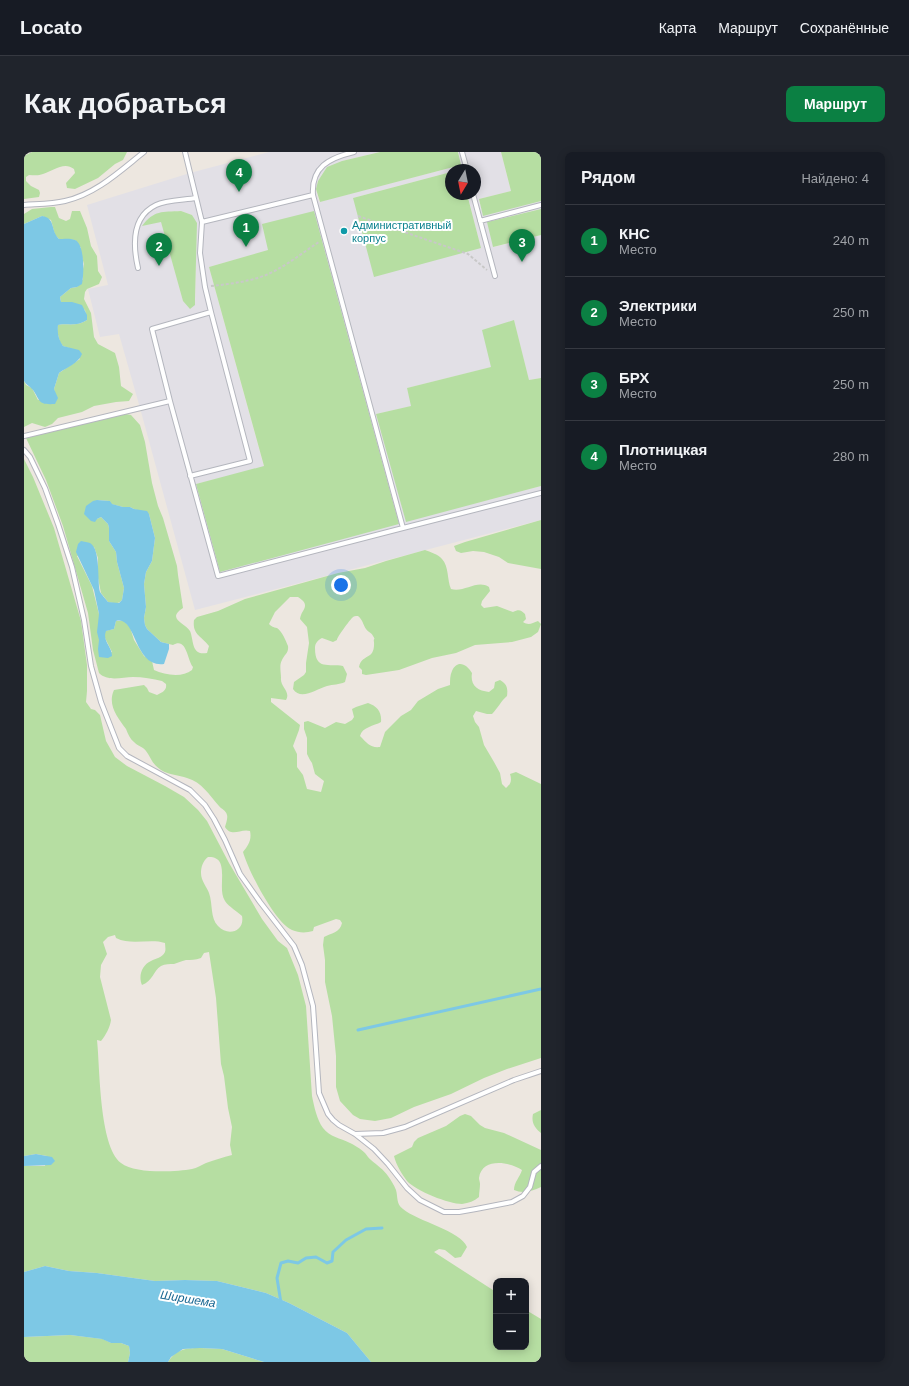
<!DOCTYPE html>
<html lang="ru">
<meta charset="utf-8">
<style>
:root{--surface:#171b24;--page:#20242c;--text:#f1f3f6;--muted:#9ea1a6;--line:#363941;--accent:#0b8043}
body{margin:0;font-family:Helvetica,sans-serif;background:var(--page);color:var(--text)}
.controls{position:absolute;right:12px;bottom:12px;display:grid;overflow:hidden;border-radius:8px;box-shadow:0 2px 10px #0003}
.controls button{width:36px;height:36px;display:grid;place-items:center;padding:0;border:0;border-bottom:1px solid var(--line);background:var(--surface);color:var(--text);font:20px sans-serif}
.compass{position:absolute;left:421px;top:12px;width:36px;height:36px;border-radius:50%;background:var(--surface);box-shadow:0 2px 10px #0003;rotate:190deg}
.you{position:absolute;left:317px;top:433px;width:14px;height:14px;margin:-10px;border:3px solid #fff;border-radius:50%;background:#1a73e8;box-shadow:0 0 0 6px #1a73e833}
.badge{display:grid;place-items:center;width:26px;height:26px;border-radius:50%;background:var(--accent);color:#fff;font-size:13px;font-weight:700}
.pin{position:absolute;translate:-50% -33px;filter:drop-shadow(0 1px 2px #0008)}
.pin::after{content:'';position:absolute;top:21px;width:14px;height:12px;background:inherit;clip-path:polygon(0 0,100% 0,50% 100%)}
.list{margin:0;padding:0;list-style:none}
h2{display:flex;justify-content:space-between;align-items:center;height:52px;margin:0;padding:0 16px;font-size:17px}
h2 small{font-size:13px;font-weight:400;color:var(--muted)}
.list li{display:grid;grid-template-columns:26px 1fr auto;gap:12px;align-items:center;box-sizing:border-box;height:72px;padding:0 16px;border-top:1px solid var(--line)}
.list b{display:block;font-size:15px;white-space:nowrap}
.list p{margin:0;font-size:13px;white-space:nowrap;color:var(--muted)}
.list em{font-size:13px;font-style:normal;color:var(--muted)}
.map{position:relative;flex:none;width:517px;height:1210px;overflow:hidden;border-radius:8px}
header{display:flex;align-items:center;gap:24px;box-sizing:border-box;height:56px;padding:0 20px;background:var(--surface);border-bottom:1px solid var(--line)}
header strong{font-size:19px}
nav{display:flex;gap:22px;margin-inline-start:auto;font-size:14px}
.intro{display:flex;align-items:center;justify-content:space-between;box-sizing:border-box;height:96px;padding:0 24px}
h1{margin:0;font-size:28px}
.button{padding:10px 18px;border-radius:8px;background:var(--accent);color:#fff;font-size:14px;font-weight:700}
main{display:flex;gap:24px;padding:0 24px}
aside{flex:1;background:var(--surface);border-radius:8px;box-shadow:0 2px 10px #0003}
.map>svg:first-child{display:block}
</style>
<header>
<strong>Locato</strong>
<nav><a>Карта</a><a>Маршрут</a><a>Сохранённые</a></nav>
</header>
<div class="intro"><h1>Как добраться</h1><a class="button">Маршрут</a></div>
<main>
<div class="map">
<svg width="517" height="1210" viewBox="0 0 517 1210">
<rect width="100%" height="100%" fill="#ede7e0"/>
<!-- industrial -->
<path fill="#e2e0e6" fill-rule="evenodd" d="M245,0h111l-38,9 -15,6 -9,14 -2,8 3,13 142,-37 -3,-13h43l10,39 -32,8 4,16 58,-14v8l-53,13 6,25 47,-12v143l-12,2 -15,-60 -22,47 -85,21 5,18 -36,8 30,107 135,-35v34l-346,90 -55,-202 -21,-74 -19,3 -12,-48 20,-4 -21,-80 103,-32zM436,17l15,1v24h-8l14,54 -128,-50 98,-26v-2zM157,59l11,4 4,52 -1,38 -12,-4 -22,-80 -19,5 27,-14zM245,98l130,274 -203,-40 68,-17 -55,-200z"/>
<!-- green -->
<path fill="#b6dea2" fill-rule="evenodd" d="M8,0h95l-4,8 -8,4 -17,14 -23,11 -8,-1 -1,-5 9,-10 -1,-4c-10,-8 -21,2 -31,5 -5,2 -9,1 -14,1l-3,2v4l5,5 8,4 1,3 -1,4 -15,2v-43z
M356,0h78l3,13 -141,37 -4,-13 2,-8 9,-14 15,-6z
M477,0h40v49l-58,15 -4,-17 32,-8z
M427,20v22h16l14,54 -107,29 -21,-79z
M27,55h4l4,11 7,3 4,-2 2,-8h8l7,17 4,18 6,10 1,15 4,6 -3,7 -12,5 -2,3 -1,7 7,14 3,24 4,7 17,9 4,14 2,19 12,8 -4,7 -13,1 -22,4 -12,6 -24,6 -6,6 -7,3 -13,-4 -8,4v-46l2,4 6,3 6,12 17,-6 -1,-5 5,-16 21,-14 -11,-11 -6,-2 -3,-4 -3,-11 1,-6c10,-2 19,2 29,-5l-2,-10 -18,-8h-6l-1,-5 11,-9 6,-1 6,-8 -1,-5 2,-10 -3,-10v-6l-6,-8 -16,-1 -4,-4 -4,-15 -9,-4 -18,8v-10l8,-5z
M517,57v26l-48,12 -6,-25z
M157,59l11,4 5,8 -2,76v6l-5,4 -7,-8 -22,-79 -19,4c12,-16 20,-14 39,-15z
M290,59l85,313 -179,48 -24,-88 68,-18 -55,-199 59,-17 -6,-26z
M490,168l15,60 12,-2v108l-135,36 -30,-108 35,-8 -4,-18 84,-21 -9,-37z
M102,262l5,1 9,10 5,17 7,41 6,23 5,12 14,48 1,9 5,33c-17,11 2,15 7,23 4,9 1,25 17,22l2,-7c-7,-10 -17,-11 -15,-26l3,-3 21,-6 27,-12 93,-26 27,-5 21,-7 39,-11c5,2 13,4 17,9 7,7 5,21 9,30 13,4 26,-10 38,-2l1,4 -8,10 -1,4 3,3 13,-2 16,6c6,-3 8,-2 12,2l1,5 -3,3c6,4 9,1 15,-1l3,3 -3,8 -7,5 -19,5 -37,3 -19,8 -24,5 -33,12 -33,5 -4,-1v-4l-3,-3c3,-14 16,-6 15,-25 -1,-4 2,-2 -1,-6 -1,-3 -5,-4 -7,-7 -3,-4 -3,-9 -8,-13 -3,0 -4,0 -6,2 -2,2 -15,19 -15,22l-4,2 -11,-4c-4,2 -7,5 -7,10 0,23 14,15 28,18l4,8 -2,8c-6,3 -12,2 -18,4 -11,3 -26,15 -34,3l1,-7 10,-7 2,-3v-9l3,-20 -2,-16 -7,-8c1,-10 12,-13 -2,-22h-8l-15,15 -6,12c3,3 4,3 8,4 5,3 9,13 11,18 1,7 -4,9 -6,14 -3,5 -1,12 -1,18 -1,9 10,13 5,22l-15,-2v4l29,23 -1,5 -6,16 4,8v13l6,8 4,14 14,3 3,-11 -9,-7 -3,-11 -2,-3 -3,-6v-16l-3,-9v-7l4,-1 17,7 11,-6 9,2 7,-4 2,-3 -2,-8 4,-2 12,-4c9,3 14,9 13,19 -7,4 -19,5 -21,14 7,7 10,12 20,11l5,-15 16,-16 10,-6 7,-9 20,-12 12,-4c0,-5 0,-10 2,-14 5,-12 15,-7 20,2 -2,12 5,18 17,19l5,-4 1,-6 5,-2c7,4 8,8 7,16 -6,5 -9,12 -15,18h-5l-11,-3 -3,5 2,6 4,5 5,18 10,17 6,11 2,11 4,4c5,-4 6,-8 4,-14l6,-2 25,12v274l-34,11 -23,9 -33,16 -37,13 -23,11 -16,3 -15,-2 -7,-4 -13,-14 -4,-14v-31l-4,-40 -7,-34v-22l-2,-15 1,-8c7,-4 16,-4 18,-14l-2,-3 -4,-1 -22,8 -1,4c-7,2 -14,2 -21,-1 -17,-7 -44,-60 -49,-78 5,-6 9,-12 7,-21 -9,-3 -18,7 -25,-4 1,-4 3,-9 2,-12 -1,-5 -6,-6 -8,-9 -10,-11 -17,-24 -32,-28 -8,-3 -18,-3 -26,-8 -10,-7 -9,-11 -15,-19 -2,-4 -9,-5 -12,-9 -4,-3 -6,-8 -8,-13 -8,-11 -19,-24 -12,-39l30,-5 3,3 2,4 8,3c6,-3 10,-5 9,-11l-4,-3c-9,-2 -19,-4 -29,-4 -11,0 -25,5 -34,-4l-6,-23 -5,-37 -25,-87 -17,-46 -20,-42zM73,348l13,1 1,3 12,3h7l4,2 15,5 6,24 -3,23 -6,11 -2,12 2,23 -2,11 1,7 2,4 14,13 12,3c14,-8 14,15 20,22l-1,3c-10,8 -27,5 -38,0l-2,-9 -8,-5 -10,-16 -4,-13 -6,-6h-8l-2,8 -9,2v7l7,14 -13,4v-42l-7,-28 -15,-30 17,-9 4,11v20l3,15 7,9c6,1 10,3 14,-2l2,-12 -7,-26 -1,-10 -7,-11v-13l-1,-4 -7,-7 -4,2z
M0,307l9,18 21,51 27,93 6,44v26l-1,11 5,7 4,1 5,5 6,26 9,16 12,9 38,20 19,11 14,13 9,11 22,42 33,56 16,22 9,7 11,27 8,31 6,90c2,10 5,24 11,32 7,9 17,10 27,15 4,2 11,6 15,10 2,2 3,5 6,7 6,5 13,10 17,16 3,4 6,9 8,14 2,7 0,14 7,19 14,12 58,22 64,38l-6,10 -6,1 -10,-8 -6,-1 -5,3 62,40v55h30v-37l15,9v43h-170l-24,-29 -58,-30 -23,-10 -49,-12 -32,-1 -30,1 -58,-8 -28,-2 -24,-5 -21,6v-106h21l2,-10 -11,-2 -12,2zM184,705c24,-1 8,31 17,44 4,6 12,10 17,15 3,15 -14,21 -24,10 -8,-8 -5,-22 -9,-33 -2,-6 -8,-12 -8,-20 0,-6 2,-12 7,-16zM91,783l1,3c16,8 34,0 49,5 0,3 1,6 0,9 -3,6 -9,6 -14,9 -9,4 -13,15 -9,24 11,-4 11,-14 19,-19 4,-2 9,-2 13,-2 4,-1 7,-3 12,-4 5,0 9,0 15,-2l3,-5 5,-1 7,46 5,66 3,12 4,32 4,19 -2,18 2,10c-9,2 -17,5 -26,8 -5,2 -9,5 -14,6 -17,3 -57,5 -71,-6 -22,-17 -21,-96 -24,-123l4,1c5,-6 9,-14 10,-21l-11,-43 1,-12 6,-11 -4,-12 5,-5z
M517,368v49l-33,-6 -9,-6 -15,-5 -11,-1 -12,2 -5,-2 -2,-5 11,-4z
M517,958v23c-6,-5 -10,-10 -8,-19z
M441,962l6,2 9,9 5,3 19,5 37,17v37c-9,4 -18,7 -27,3 0,-8 6,-13 8,-20 -12,-8 -40,-13 -43,8 0,2 1,4 1,6 0,4 -1,9 -1,13 -5,4 -10,6 -17,7 -13,0 -46,-13 -55,-23 -5,-7 -11,-16 -13,-25l18,-9 2,-5 4,-4 28,-12 14,-10z
M46,1183l33,4 8,4h10l8,3 1,7 -2,9h-104v-25z
M176,1196l22,1 42,13h-96c8,-13 18,-14 32,-14z"/>
<!-- water -->
<path fill="#7dc8e5" d="M18,64c14,2 8,14 17,23 4,0 11,-1 16,1 10,4 9,35 7,44l-5,3 -6,1 -11,9 1,5h11l10,3 5,10v5c-10,7 -19,3 -29,5 -1,9 1,15 5,21l16,4 3,4c-4,10 -15,13 -23,19l-5,16 4,9 -3,6c-18,1 -14,-3 -22,-14 -3,-4 -7,-5 -9,-9v-157z
M73,348l13,1 2,3 11,3h7l4,2 13,2 2,3 6,24 -3,23 -6,11 -2,12 2,23 -2,11 1,7 2,4 14,13 8,2v5l-5,15c-31,4 -27,-49 -48,-43l-2,8 -8,2c-4,10 6,15 6,25l-4,2 -9,-1 -1,-8 1,-9 -2,-8 2,-18 -5,-24 -18,-38 2,-8 3,-3c3,1 7,1 9,2 11,6 7,38 10,49 2,3 5,6 8,10l11,1 3,-3 2,-12 -7,-26 -1,-10 -7,-11v-13l-1,-4 -7,-7 -4,2 -2,3 -4,-1 -7,-7 2,-8 7,-5z
M12,1002l16,3 3,4 -4,4 -27,1v-10z
M21,1114l24,5 28,2 58,8 30,-1 32,1 49,12 23,10 58,30 24,29h-107l-42,-13 -22,-1 -17,1 -12,8 -3,5h-40l2,-9 -1,-7 -8,-3h-10l-9,-4 -32,-4 -46,2v-65z"/>
<g fill="none" stroke-linecap="round" stroke-linejoin="round">
<!-- stream -->
<path stroke="#7dc8e5" stroke-width="3" d="M334,878l183,-41
M257,1151l-4,-25 4,-15 7,-2 10,2 8,-5 10,-1 11,6 5,-2 1,-9 13,-12 20,-11 16,-1"/>
<!-- service casing -->
<g stroke="#b4b6be" stroke-width="6">
<path id="service" d="M161,0l17,70 -2,31 5,34 6,25 -59,17 18,72 48,175 185,-48
M438,0l5,18
M449,42l22,82
M289,43l90,333 138,-35
M0,53c13,-1 28,-1 41,-4 31,-7 55,-30 79,-49
M456,69l61,-16
M178,70l111,-27c-2,-28 16,-37 41,-43
M114,116c-5,-22 -7,-51 18,-63 10,-5 28,-5 40,-7
M0,284l146,-35
M0,298l6,7 15,31 13,36 14,43 12,53 7,46 10,36 18,46 8,8 63,34 15,15 9,14 11,21 15,34 20,28 34,44 8,19 11,41 6,87 9,21 5,6 6,5 16,9 19,15 14,15 19,24 13,12 24,12h15l17,-3 36,-7 11,-6 7,-9 4,-15 7,-6
M166,324l60,-15 -39,-149
M331,982l28,-1 22,-6 109,-47 27,-9"/>
</g>
<!-- path -->
<path stroke="#c8c8c8" stroke-width="2" stroke-dasharray="3 2" stroke-linecap="butt" d="M334,64l110,38 19,16
M187,134c18,-2 37,-4 55,-11 19,-8 36,-22 53,-33"/>
<!-- service -->
<use href="#service" stroke="#fff" stroke-width="4"/>
</g>
<!-- markers -->
<circle fill="#0f9aa8" stroke="#fff" stroke-width="1.5" cx="320" cy="79" r="4"/>
<g text-anchor="middle" dominant-baseline="central" stroke-width="4" stroke-linejoin="round" paint-order="stroke">
<!-- culture labels -->
<g font-size="11" fill="#0d838f" stroke="#fff" text-anchor="start">
<text x="328" y="73">Административный<tspan x="328" dy="13">корпус</tspan></text>
</g>
<!-- water labels -->
<g font-size="12" font-style="italic" fill="#1a6893" stroke="#fff">
<text transform="translate(164 1147) rotate(9)">Ширшема</text>
</g>
</g>
</svg>
<div class="controls">
<button>+</button>
<button>−</button>
</div>
<svg class="compass" viewBox="-18 -18 36 36"><path d="M0-13l5 13h-10z" fill="#e53935"/><path d="M0 13l5-13h-10z" fill="#9ea1a6"/></svg>
<div class="you"></div>
<div class="pin badge" style="left:222px;top:95px">1</div>
<div class="pin badge" style="left:135px;top:114px">2</div>
<div class="pin badge" style="left:498px;top:110px">3</div>
<div class="pin badge" style="left:215px;top:40px">4</div>
</div>
<aside>
<h2>Рядом<small>Найдено: 4</small></h2>
<ul class="list">
<li><span class="badge">1</span><div><b>КНС</b><p>Место</p></div><em>240 m</em></li>
<li><span class="badge">2</span><div><b>Электрики</b><p>Место</p></div><em>250 m</em></li>
<li><span class="badge">3</span><div><b>БРХ</b><p>Место</p></div><em>250 m</em></li>
<li><span class="badge">4</span><div><b>Плотницкая</b><p>Место</p></div><em>280 m</em></li>
</ul>
</aside>
</main>
